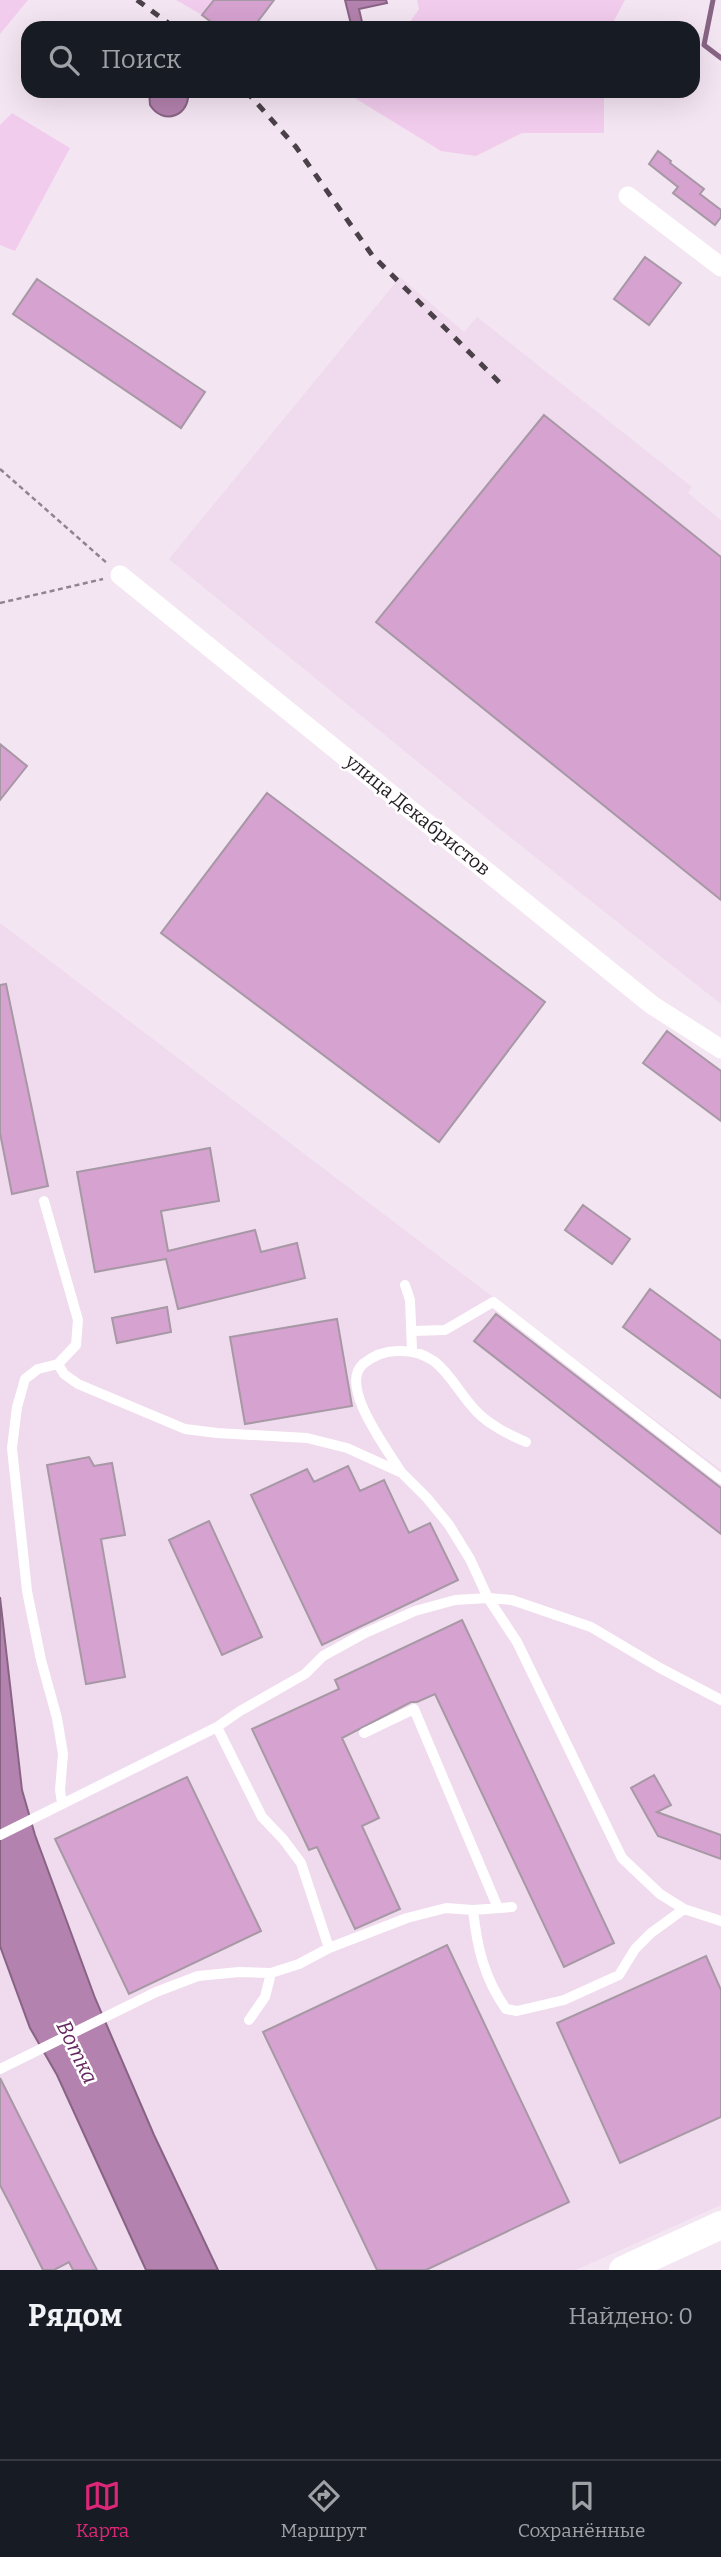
<!DOCTYPE html>
<html lang="ru">
<meta charset="utf-8">
<style>
:root{--surface:#171b24;--page:#20242c;--text:#f1f3f6;--muted:#9ea1a6;--line:#363941;--accent:#db2777}
body{margin:0;font-family:Bitter,serif;background:var(--page);color:var(--text)}
.list{margin:0;padding:0;list-style:none}
h2{display:flex;justify-content:space-between;align-items:center;height:91px;margin:0;padding:0 28px;font-size:30px}
h2 small{font-size:23px;font-weight:400;color:var(--muted)}
.icon{flex:none;width:38px;height:38px;fill:none;stroke:currentColor;stroke-width:2;stroke-linecap:round;stroke-linejoin:round}
.map{position:relative;flex:none;width:721px;height:2270px;overflow:hidden}
.search{position:absolute;background:var(--surface);box-shadow:0 7px 28px #0002;left:21px;right:21px;top:21px;height:77px;display:flex;align-items:center;gap:18px;box-sizing:border-box;padding:0 24px;border-radius:21px;color:var(--muted);font-size:26px}
.sheet{height:189px;background:var(--surface)}
nav{display:flex;justify-content:space-around;align-items:center;box-sizing:border-box;height:98px;border-top:2px solid var(--line);background:var(--surface);font-size:19px;color:var(--muted)}
nav a{display:grid;justify-items:center;gap:4px}
nav .on{color:var(--accent)}
.map>svg:first-child{display:block}
</style>
<div class="map">
<svg width="721" height="2270" viewBox="0 0 721 2270">
<rect width="100%" height="100%" fill="#f4e5f2"/>
<!-- built -->
<path fill="#f0daed" d="M400,277l64,55 13,-15 215,170 -4,6 33,27v484l-211,-167 -341,-278z
M0,923l721,547v735l-145,65h-576z"/>
<!-- green -->
<path fill="#f2cced" d="M0,0h28l-28,34z
M176,0h38l-12,15z
M417,0h208l-15,28h-204l13,-19z
M352,91h252v42h-82l-46,23 -35,-5 -88,-54z
M12,113l58,35 -55,103 -15,-6v-120z"/>
<!-- water -->
<path fill="#b382ae" stroke="#886484" stroke-width="2" d="M345,0h41l1,3 -28,6 3,13 -11,2z
M149,91h39c3,25 -25,35 -38,14z
M0,1597l22,193 13,45 60,163 59,137 64,135h-72l-89,-195 -27,-47 -30,-82z"/>
<g fill="none" stroke-linecap="round" stroke-linejoin="round">
<!-- stream -->
<path stroke="#886484" stroke-width="5" d="M713,0l-9,45 17,13"/>
</g>
<!-- building -->
<path fill="#d6a2d0" stroke="#a698a4" stroke-width="2" d="M214,0h60l-21,28h-34l-17,-13z
M658,151l13,10 -1,2 34,26 -4,5 21,16v7l-6,8 -42,-32 5,-6 -29,-23z
M645,257l36,26 -32,42 -35,-26z
M37,279l168,113 -24,36 -168,-114z
M544,415l177,142v343l-345,-278z
M0,744l27,22 -27,34z
M267,793l278,209 -106,140 -278,-209z
M6,984l42,202 -36,8 -12,-61v-148z
M667,1031l54,40v50l-78,-58z
M210,1148l9,53 -58,10 7,40 87,-21 6,22 36,-9 8,35 -127,31 -12,-50 -71,13 -18,-100z
M583,1205l47,34 -18,25 -47,-34z
M650,1289l71,52v57l-98,-71z
M167,1307l4,25 -54,11 -5,-25z
M496,1314l225,174v46l-247,-193z
M337,1319l15,87 -107,18 -15,-87z
M89,1457l5,9 18,-3 13,72 -24,4 24,138 -39,7 -39,-219z
M348,1466l12,25 24,-11 25,53 21,-10 28,57 -136,65 -71,-150 56,-26 7,13z
M209,1521l53,116 -40,18 -53,-115z
M462,1620l152,323 -50,24 -129,-273 -18,8h-6l-69,36 37,80 -17,8 38,83 -45,20 -38,-82 -8,3 -57,-121 87,-40 -4,-9z
M654,1775l17,30 -14,7 64,23v24l-63,-23 -27,-48z
M187,1777l74,154 -132,63 -74,-155z
M447,1945l122,257 -143,68h-49l-114,-238z
M706,1956l15,34v127l-101,46 -63,-140z
M0,2078l88,175 9,17h-24l-4,-8 -15,8h-11l-31,-62 -12,-23z"/>
<g fill="none" stroke-linecap="round" stroke-linejoin="round">
<!-- path -->
<path stroke="#8f858e" stroke-width="2.5" stroke-dasharray="5 3.5" stroke-linecap="butt" d="M0,469l108,95
M0,603l103,-24"/>
<!-- lane -->
<path stroke="#fff" stroke-width="10" d="M44,1201l34,119 -2,25 -18,19 -20,5 -13,10 -8,28 -5,41 15,143 14,69 16,58 6,36 -3,36 2,13
M405,1285l5,15 2,50
M412,1331l33,-1 48,-28 228,177
M58,1364l6,10 14,10 107,45 32,4 90,5 40,10 55,25 25,25 22,27 21,34 18,39 29,44 105,216 38,36 24,15 37,12
M401,1472c-13,-22 -63,-86 -38,-108 10,-8 21,-13 34,-13 45,-2 53,33 80,61 14,14 31,22 49,30
M217,1727l45,90 21,22 18,24 28,85
M364,1733l50,-24 84,199
M0,1835l217,-108 23,-16 65,-37 18,-18 40,-22 52,-23 40,-11 33,-2 24,2 79,27 69,41 61,32
M473,1910c4,37 11,68 33,99l11,2 47,-11 55,-25 16,-26 16,-16 33,-24
M249,2020l16,-23 6,-24
M0,2069l156,-77 42,-16 41,-4 32,1 28,-9 30,-16 78,-30 39,-10 27,2 39,-3"/>
<!-- street -->
<path stroke="#fff" stroke-width="19" d="M628,196l93,71
M120,575l532,430 69,44"/>
<!-- secondary -->
<path stroke="#fff" stroke-width="28" d="M623,2270l98,-45"/>
<!-- rail -->
<path stroke="#4a4248" stroke-width="5" stroke-dasharray="9 9" stroke-linecap="butt" d="M137,0l38,28
M246,91l50,56 76,108 129,129"/>
</g>
<g text-anchor="middle" dominant-baseline="central" stroke-width="5" stroke-linejoin="round" paint-order="stroke">
<!-- street labels -->
<g font-size="19" fill="#231d22" stroke="#fff">
<text transform="translate(418 815) rotate(39)">улица Декабристов</text>
</g>
<!-- water labels -->
<g font-size="21" font-style="italic" fill="#642760" stroke="#fff">
<text transform="translate(77 2052) rotate(64)">Вотка</text>
</g>
</g>
</svg>
<div class="search"><svg class="icon" aria-label="search" viewBox="0 0 24 24"><circle cx="10" cy="10" r="6"/><path d="M15 15l6 6"/></svg>Поиск</div>
</div>
<section class="sheet">
<h2>Рядом<small>Найдено: 0</small></h2>
<ul class="list">
</ul>
</section>
<nav>
<a class="on"><svg class="icon" aria-label="map" viewBox="0 0 24 24"><path d="M3 6l6-2 6 2 6-2v14l-6 2-6-2-6 2zM9 4v14M15 6v14"/></svg>Карта</a>
<a><svg class="icon" aria-label="directions" viewBox="0 0 24 24"><path d="M12 3l9 9-9 9-9-9zM9 14v-3h6M13 9l2 2-2 2"/></svg>Маршрут</a>
<a><svg class="icon" aria-label="saved" viewBox="0 0 24 24"><path d="M7 4h10v16l-5-4-5 4z"/></svg>Сохранённые</a>
</nav>
